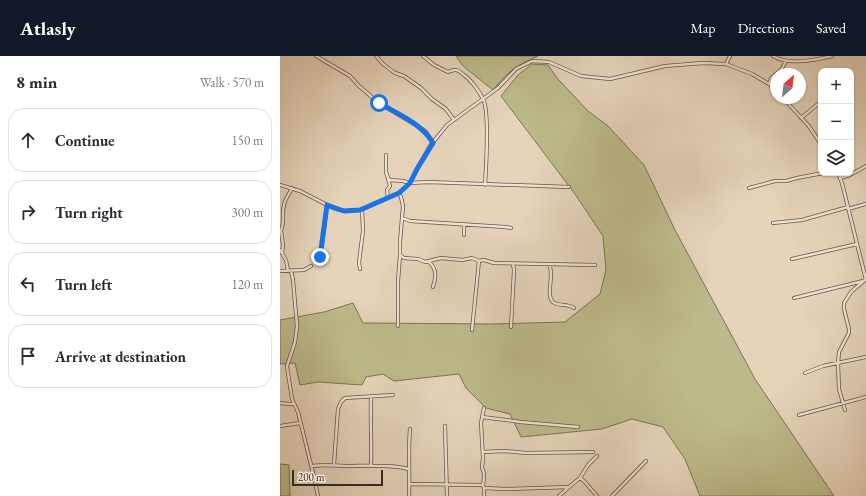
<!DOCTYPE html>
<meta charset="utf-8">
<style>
:root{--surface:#fff;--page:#f2f2f3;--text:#2b2b33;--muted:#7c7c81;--line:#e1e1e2;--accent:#111827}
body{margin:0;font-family:"EB Garamond",serif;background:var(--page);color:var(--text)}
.controls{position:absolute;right:12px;top:12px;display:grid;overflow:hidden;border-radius:8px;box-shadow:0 1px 3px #0004}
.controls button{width:36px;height:36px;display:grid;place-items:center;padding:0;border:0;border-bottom:1px solid var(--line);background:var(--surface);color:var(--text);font:20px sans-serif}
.compass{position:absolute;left:490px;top:12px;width:36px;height:36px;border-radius:50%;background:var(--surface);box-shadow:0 1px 3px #0004;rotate:28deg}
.scale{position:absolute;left:12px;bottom:10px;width:91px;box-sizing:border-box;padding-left:4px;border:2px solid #3a2c20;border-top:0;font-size:11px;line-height:14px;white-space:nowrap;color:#3a2c20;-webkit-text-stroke:3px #eee2d2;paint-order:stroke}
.stop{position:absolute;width:12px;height:12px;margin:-9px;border:3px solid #1a73e8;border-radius:50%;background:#fff}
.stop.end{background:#1a73e8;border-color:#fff;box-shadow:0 1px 4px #0008}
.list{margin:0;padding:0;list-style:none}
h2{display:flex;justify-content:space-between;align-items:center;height:52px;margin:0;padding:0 16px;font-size:17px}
h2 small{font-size:13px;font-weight:400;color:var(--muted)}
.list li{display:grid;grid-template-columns:26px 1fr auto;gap:12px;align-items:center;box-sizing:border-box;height:64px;margin:0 8px 8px;padding:0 8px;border:1px solid var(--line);border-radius:16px}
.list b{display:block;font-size:15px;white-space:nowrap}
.list em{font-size:13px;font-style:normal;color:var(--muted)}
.icon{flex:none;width:22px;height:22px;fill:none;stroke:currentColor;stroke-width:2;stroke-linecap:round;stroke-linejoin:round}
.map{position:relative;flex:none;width:586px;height:440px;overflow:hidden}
header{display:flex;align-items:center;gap:24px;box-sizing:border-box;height:56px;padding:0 20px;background:var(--accent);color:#fff}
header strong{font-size:19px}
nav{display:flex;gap:22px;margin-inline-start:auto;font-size:14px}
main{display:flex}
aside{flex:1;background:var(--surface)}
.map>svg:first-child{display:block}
</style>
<header>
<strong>Atlasly</strong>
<nav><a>Map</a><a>Directions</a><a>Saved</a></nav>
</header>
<main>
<aside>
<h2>8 min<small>Walk · 570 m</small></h2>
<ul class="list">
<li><svg class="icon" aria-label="ahead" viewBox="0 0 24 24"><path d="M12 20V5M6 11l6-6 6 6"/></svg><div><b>Continue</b></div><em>150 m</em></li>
<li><svg class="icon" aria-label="right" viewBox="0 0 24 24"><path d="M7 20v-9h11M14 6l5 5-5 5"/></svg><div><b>Turn right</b></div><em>300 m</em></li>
<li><svg class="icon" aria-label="left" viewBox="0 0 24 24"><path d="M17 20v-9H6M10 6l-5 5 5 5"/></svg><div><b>Turn left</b></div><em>120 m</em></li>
<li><svg class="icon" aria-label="arrive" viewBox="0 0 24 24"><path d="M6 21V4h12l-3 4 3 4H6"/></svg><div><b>Arrive at destination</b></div></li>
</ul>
</aside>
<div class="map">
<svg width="586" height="440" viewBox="0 0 586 440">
<rect width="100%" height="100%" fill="#e5d3ba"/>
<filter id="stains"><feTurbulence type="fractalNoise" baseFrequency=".005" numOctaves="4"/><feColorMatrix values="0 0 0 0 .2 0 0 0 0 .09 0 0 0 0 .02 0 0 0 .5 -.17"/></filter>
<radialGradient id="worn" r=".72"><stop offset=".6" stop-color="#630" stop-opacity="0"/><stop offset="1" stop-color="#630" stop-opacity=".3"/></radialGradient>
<!-- green -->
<path fill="#bcba8a" stroke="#7b7355" d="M176,0h82c-21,9 -31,16 -45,34l-30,-24z
M252,8l16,1 9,13 31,33 20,15 36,39 31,65 80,149 79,117h-134l-15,-37 -22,-32 -31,-8 -30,10 -81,8 -11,-23 -24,-6 -20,-20 -7,-14 -65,7 -11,-7 -17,3 -4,8 -44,-3 -18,3 -5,-22 -15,1v-44l44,-8 29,-9 10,20 131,1 71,-2 35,-28 6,-24 -3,-34 -28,-42 -74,-98 17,-21z
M0,408l9,1 1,31h-10z"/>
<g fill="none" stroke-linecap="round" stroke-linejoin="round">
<!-- minor casing -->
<g stroke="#655646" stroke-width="4">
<path id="minor" d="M36,0l34,20 9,10 20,17 40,24 7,5 7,11
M96,0l7,8 12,9 9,3 17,12 11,11 14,10 8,11
M143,0l11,9 14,7c8,-4 10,-2 16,3 7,5 15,16 19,24 7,13 3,69 2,86
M493,0c15,10 43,4 59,0
M446,8l4,-8
M489,28l2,-6 10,-8 5,-9
M503,42l25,27 13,19
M521,62l17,-14
M106,99v17l2,6 2,2 13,1 7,2 19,-1 140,5
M558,117l4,10 24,97
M560,122l10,-3 16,-9
M108,123l2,7 -3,4 1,8
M0,129l20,6 33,17 11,3 16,-1 39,-17 11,-10 7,-14 13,-23 17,-21 51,-37 18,-19 16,-8 17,1 32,14 29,3 55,-13 38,-3 23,1 26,10 17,10 7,6
M469,132l26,-7h11l11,-3 26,-5
M568,153l18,-5
M122,162l8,3 95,6 6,1
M493,167l29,-3 46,-13
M184,179v-11
M0,194l6,10 2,11
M2,197l1,-8 -2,-14 2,-9v-12l2,-9 7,-13
M120,199l4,3 14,1 7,3 16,-4 21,2 10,-2 7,3 5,-1 10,3 101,2
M512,203l65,-15
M40,204l7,-55
M149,206c8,7 7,15 4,25
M269,208c6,12 -4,31 4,38 6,5 15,1 21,6
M80,213l-1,-7 4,-31 -1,-22
M0,215l24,-1 7,-4
M11,215l2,9 4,46 -2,16 -8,24 1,7 4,26 6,13 16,65 4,19
M514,242l69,-17
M118,270v-45l2,-26v-13l3,-36 -2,-9 -2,-4
M231,271l3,-57 -1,-6
M192,274l7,-69
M525,317l18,-7 43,-9
M91,341c-1,23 1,45 0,68
M0,347l9,1h5
M565,354l-6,-21 -1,-26 1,-11 10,-19v-4l-5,-20v-6l7,-11 15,-13
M519,359l67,-18
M202,361l39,5 57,5
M0,370l20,-3
M165,370l2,70
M203,396l22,-1 21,2 67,-1
M54,408l4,-55 3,-7 4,-4 48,-3
M32,410c12,-2 24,0 37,0 17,0 44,-2 59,3
M300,422l4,3 13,15
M130,428l69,1h4l1,3 21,1 64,-2 11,-9 8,-13 9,-9
M203,429c1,-5 2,-13 -1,-17l1,-10 -2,-35 3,-15
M204,432v8
M129,440c1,-23 -1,-44 1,-67
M279,440l10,-9
M332,440l34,-35"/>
</g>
<!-- minor -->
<use href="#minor" stroke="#eee2d2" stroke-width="2.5"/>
</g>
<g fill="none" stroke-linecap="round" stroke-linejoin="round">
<!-- route -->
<path stroke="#1a73e8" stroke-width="5" d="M40,201l7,-52 17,6 16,-1 39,-17 11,-10 7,-14 16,-26c-12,-20 -35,-29 -54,-40"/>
</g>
<rect width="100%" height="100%" filter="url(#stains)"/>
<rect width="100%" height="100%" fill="url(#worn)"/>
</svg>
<div class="controls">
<button>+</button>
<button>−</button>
<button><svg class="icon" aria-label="layers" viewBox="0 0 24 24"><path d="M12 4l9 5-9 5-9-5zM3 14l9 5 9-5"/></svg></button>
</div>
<svg class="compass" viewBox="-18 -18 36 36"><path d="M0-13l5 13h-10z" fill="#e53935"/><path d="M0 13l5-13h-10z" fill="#7c7c81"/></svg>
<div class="scale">200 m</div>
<div class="stop" style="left:99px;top:47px"></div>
<div class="stop end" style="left:40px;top:201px"></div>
</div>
</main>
